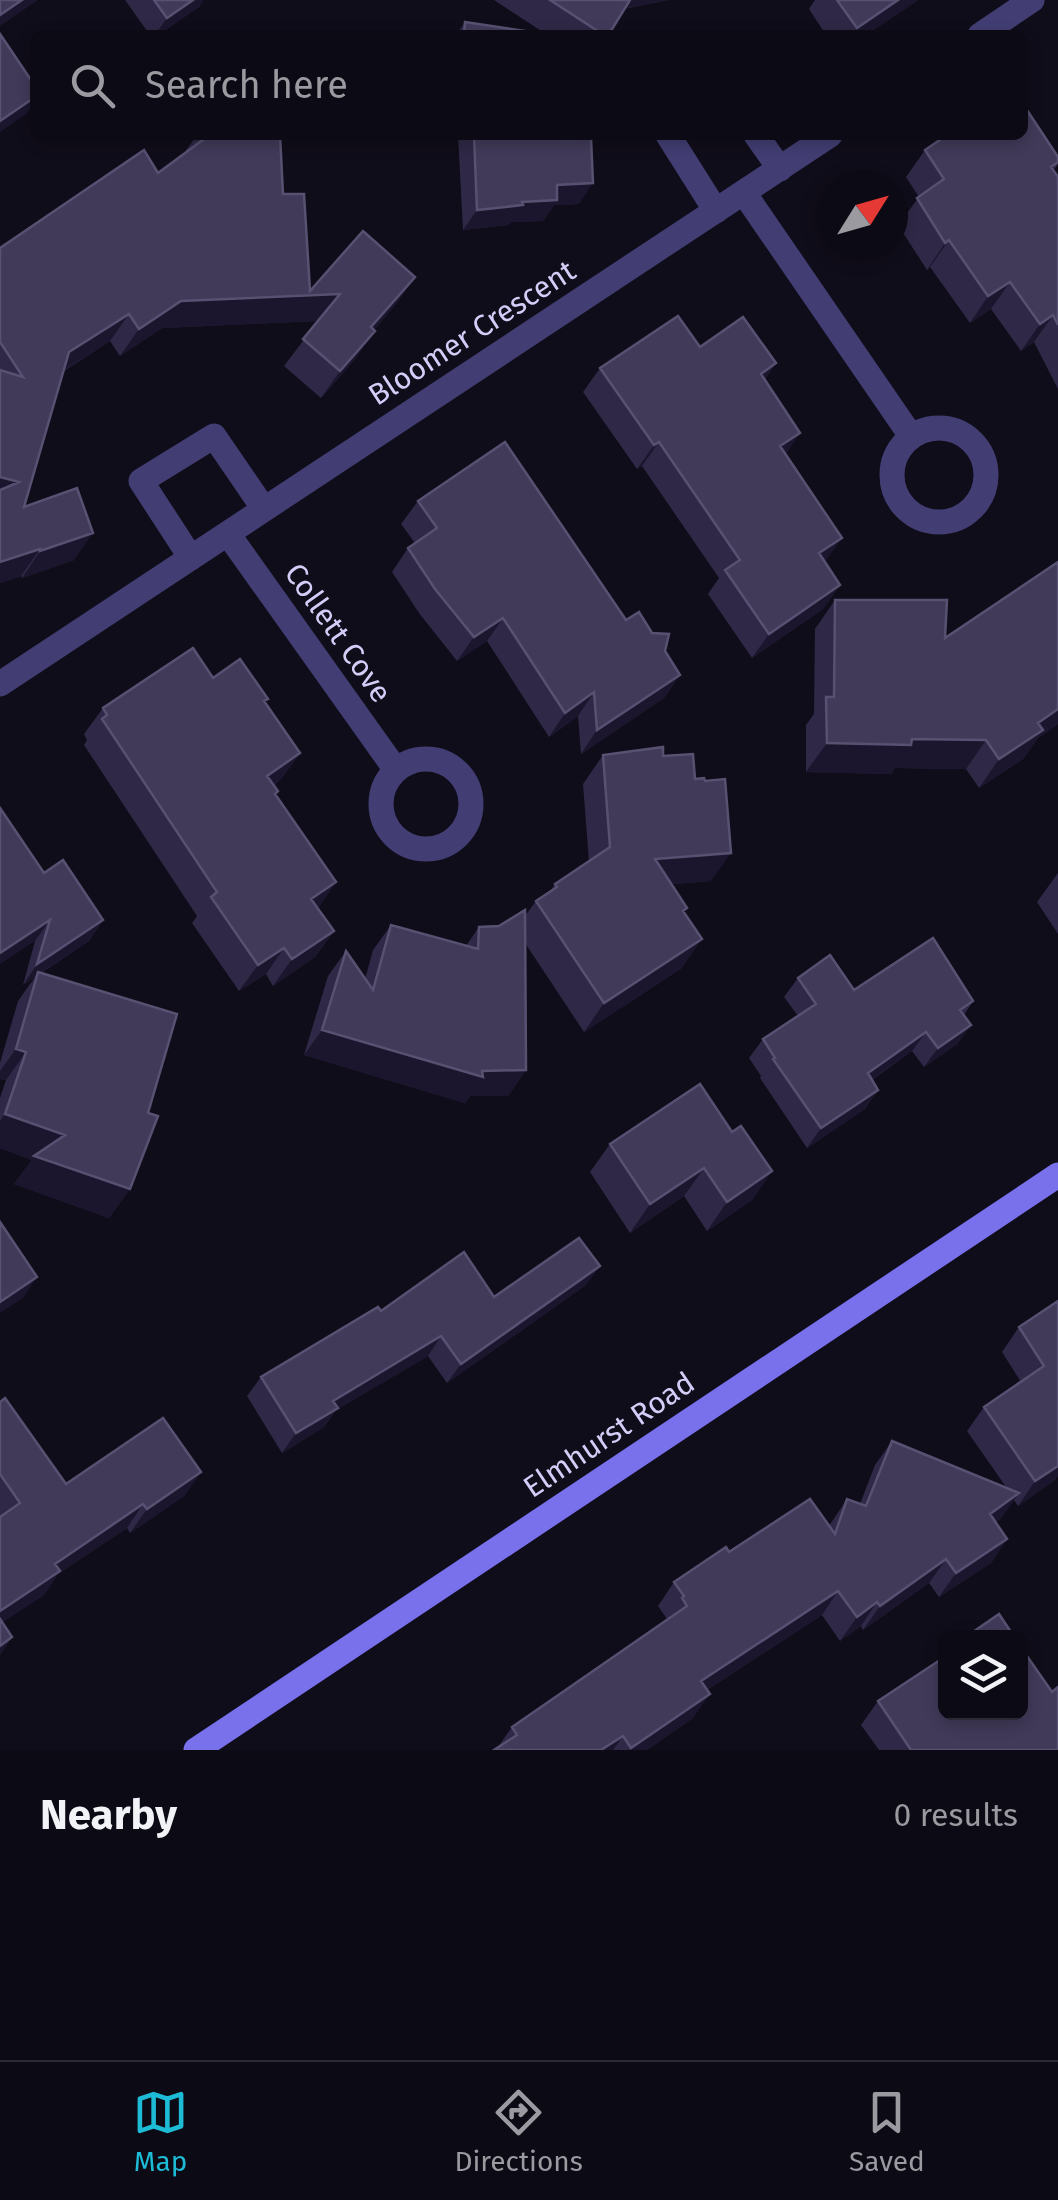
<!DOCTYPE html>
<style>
:root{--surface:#0c0a14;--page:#1a1822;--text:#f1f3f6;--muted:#9a9aa0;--line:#2c2b34;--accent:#1dbbd5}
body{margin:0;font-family:"Fira Sans",sans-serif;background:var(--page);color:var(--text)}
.controls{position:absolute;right:30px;bottom:30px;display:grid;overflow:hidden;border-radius:15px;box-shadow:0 5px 15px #0003}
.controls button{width:90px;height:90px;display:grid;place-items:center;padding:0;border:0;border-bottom:2px solid var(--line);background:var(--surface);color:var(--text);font:50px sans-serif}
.compass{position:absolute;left:818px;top:170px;width:90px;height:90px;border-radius:50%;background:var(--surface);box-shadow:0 5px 15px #0003;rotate:53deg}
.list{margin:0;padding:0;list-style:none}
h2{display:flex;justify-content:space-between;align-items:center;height:130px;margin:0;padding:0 40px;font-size:42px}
h2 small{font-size:32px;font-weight:400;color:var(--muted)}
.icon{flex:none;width:55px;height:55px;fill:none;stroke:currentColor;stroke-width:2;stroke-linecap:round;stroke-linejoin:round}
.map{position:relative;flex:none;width:1058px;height:1750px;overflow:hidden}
.search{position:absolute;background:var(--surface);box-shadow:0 5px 15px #0003;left:30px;right:30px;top:30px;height:110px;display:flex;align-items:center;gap:25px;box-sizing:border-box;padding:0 35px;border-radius:15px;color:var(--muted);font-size:38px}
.sheet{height:310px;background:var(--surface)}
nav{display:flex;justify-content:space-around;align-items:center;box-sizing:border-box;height:140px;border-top:2px solid var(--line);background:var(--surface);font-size:28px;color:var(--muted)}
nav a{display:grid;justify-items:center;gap:5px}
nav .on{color:var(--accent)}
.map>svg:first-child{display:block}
</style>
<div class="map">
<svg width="1058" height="1750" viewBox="0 0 1058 1750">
<rect width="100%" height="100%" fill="#100d1a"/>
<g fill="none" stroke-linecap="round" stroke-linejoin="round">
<!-- street -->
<path stroke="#423e73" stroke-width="25" d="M980,35l52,-35
M668,135l48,76
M756,135l24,34
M744,193l167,243
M892 475a47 47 0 1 1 94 0a47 47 0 1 1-94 0Z
M228,534l168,236
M191,558l-50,-77 73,-45 50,73
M0,684l830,-549
M381 804a45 45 0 1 1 90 0a45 45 0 1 1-90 0Z"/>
<!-- secondary -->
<path stroke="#7971ec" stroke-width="25" d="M196,1750l862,-575"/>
</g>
<!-- wall -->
<path fill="#2f2846" d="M125,0h78l-4,7 -41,28h-8z
M494,0h174l-44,9 -16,26h-152l9,-13 81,12z
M815,0h103l-52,35h-40l-17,-26z
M197,135h83l3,59 27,97 105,-14 -19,27 -22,26 -18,28 -35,40 -37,-32 34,-45 -156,7 -42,28 -10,-15 -46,30 -40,136 50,53 -52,18 -1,-2 -21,7v-335l158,-75 26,-20z
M458,135h110l11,69 -25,1 -11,16 -32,1 -3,3 -45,5z
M925,150l133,14 -4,6 4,7v212l-24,-47 -13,9 -30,-42 -21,14 -40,-56 -3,3 -29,-45 21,-28 -13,-20z
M700,347l76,16 -11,16 21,75 39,108 15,23 -17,24 -71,49 -44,-64 11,-16 -77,-112 -5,3 -54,-77 17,-24z
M418,501l208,119 39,31 15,24 -16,23 -83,56 -3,-38 -29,21 -62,-96 -30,20 -38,-48 -27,-41 16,-24 7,-5 -14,-19z
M1058,562v162l-21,15 -14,20 -44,29 -13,-19 -71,-1 -4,6 -85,-2v-47l8,-11 1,-85 20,-29 110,38z
M213,678l55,21 -3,3 35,51 -19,26 -7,6 2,10 60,87 -18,26 16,23 -19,26 -42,29 -7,-12 -27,17 -47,-68 5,-7 -113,-171 3,-5 -3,-6 19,-26z
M603,755l60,1 32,23 16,102 -39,3 12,28 -2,56 -98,64 -59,-89 1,127 -18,26h-38l-5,7 -161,-48 24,-79 18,-25 19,28 8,-29 18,-25 75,21 13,-19 20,-1 26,-10 11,-15 13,-8 6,-9 34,-22 -6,-78z
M44,873l59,47 -14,21 -48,32 107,140 -18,76 -21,29 -95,-34 18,-24 -32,-12v-50l6,-18 -6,-1v-16l18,-62 17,-24 -12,8 12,-44z
M1058,873v61l-21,-32z
M798,978l56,12 119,11 -9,14 7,10 -14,19 -33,23 -12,-16 -40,29 6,10 -13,19 -58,39 -47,-70 1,-2 -12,-18 14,-19 35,-23 -14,-19z
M732,1132l40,39 -20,29 -45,31 -23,-35 -54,37 -40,-61 20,-28z
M586,1285l-139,98 -19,-27 -92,54 -12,17 -42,26 -35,-57 14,-19 120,-66z
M1058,1301v175l-3,4 -37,26 -4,-6 -12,17 -6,5 11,17 -16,24 -52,34 -10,-14 -66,47 -2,-4 -21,15 -18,-26 -115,75 -14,28 -46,32h-153l4,-3 14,-20 153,-106 2,-2 -9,-13 16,-24 55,-30 100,-26 18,-27 13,5 15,-39 17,-24 114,46 -39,-56 17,-24 37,-25 -19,-30 17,-25z
M0,1402l66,82 135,-12 -17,24 -54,37 -3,-5 -69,46 -14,21 -42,27 10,15 -12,18z
M1052,1692l6,58h-179l-18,-25 17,-24z"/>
<!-- shaded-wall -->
<path fill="#1b162d" d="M22,0h16l-38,26v-11z
M193,0h10l-4,7 -41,28h-3l12,-17z
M629,0h39l-46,9z
M898,0h20l-52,35h-14l5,-7z
M35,97v4l-9,13 -26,18v-11z
M593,183l-14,21 -25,1 -11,16 -32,1 -3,3 -45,5 14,-20 80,-25z
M949,240l-19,27 -3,3 18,-27z
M415,277l-19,27 -43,50 18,-27z
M1010,282l-19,27 -21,14 18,-27z
M340,294l-19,27 -159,7 -42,28 19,-27 42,-28z
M129,314l-19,27 -60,38 19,-27z
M1053,315l-19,27 -13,9 19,-27z
M375,331l-19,27 -35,40 19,-27z
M776,363l-17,24 2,-13z
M800,433l-16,24 -4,-11z
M659,442l-17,24 -5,3 17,-24z
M0,477l19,5 -19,27z
M93,533l-19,27 -52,18 18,-27z
M842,538l-17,24 -6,-9z
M40,549l-19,27 -21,7v-21z
M840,585l-17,24 -71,49 17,-24z
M503,618l-16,23 -30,20 17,-24z
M680,675l-16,23 -83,56 16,-24z
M594,692l-16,24 -29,21 16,-24z
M1058,709v15l-21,15 -14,20 -44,29 20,-29 39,-36z
M912,739l74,1 -20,29 -71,-1 -4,6 -85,-2 21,-29z
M300,753l-19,26 -32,24 18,-27z
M731,853l-20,28 -76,6 20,-28z
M336,882l-18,26 -7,-9z
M50,920l-15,21 -35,23v-11z
M103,920l-14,21 -52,34 1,-3 -3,5 -12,8 14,-21z
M334,931l-19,26 -42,29 19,-27z
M702,939l-20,29 -98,64 20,-29z
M284,948l-18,26 -27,17 19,-26z
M971,1025l-14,19 -33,23 14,-19z
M322,1030l204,40 -18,26h-38l-5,7 -161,-48z
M926,1032l-14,19 -58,41 14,-19z
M16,1049l10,3 -20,28 -6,-1v-8z
M878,1090l-13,19 -58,39 14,-20z
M5,1114l60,21 65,54 -21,29 -95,-34 18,-24 -32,-12v-27z
M704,1168l-20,28 -54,37 20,-29z
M772,1171l-20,29 -45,31 20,-29z
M600,1266l-14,19 -139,98 14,-19z
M37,1277l-14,21 -23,15v-11z
M441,1336l-13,20 -92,54 -12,17 -42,26 14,-20 37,-32z
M1058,1466v10l-3,4 -37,26 17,-25z
M201,1472l-17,24 -54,37 17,-24z
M1019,1493l-17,24 -29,21 17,-24z
M143,1504l-16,24 -69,46 -14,21 -44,29v-13l55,-47z
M1007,1539l-16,24 -52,34 17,-24z
M946,1559l-17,24 -66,47 17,-24z
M838,1591l-16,24 -138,90 17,-24z
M877,1602l-16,24 -21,15 17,-24z
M12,1637l-12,18v-9z
M710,1694l-17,24 -46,32h-17z
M623,1736l-10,14h-12z"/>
<!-- building -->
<path fill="#413a59" stroke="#585172" stroke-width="2.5" d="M0,0h22l-22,15z
M154,0h39l-26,18z
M550,0h80l-21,34 -4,-2 -1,3z
M837,0h61l-41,28z
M465,22l87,13h-88z
M0,34l35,52v11l-35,24z
M1023,104l35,53v5l-7,5 7,10v148l-5,-10 -13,9 -30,-42 -22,14 -39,-56 -4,3 -28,-45 27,-19 -19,-29 22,-15h76z
M204,135h76l3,59h21l6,97 53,-60 52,46 -44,50 4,4 -35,40 -37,-32 37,-45 -159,7 -42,28 -10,-15 -60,38 -45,155 53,-19 16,45 -53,18v-2l-40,13v-72l19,-8 -19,-5v-107l23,7 -23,-35v-94l144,-98 14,23 46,-34z
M474,135h94v4l23,-1 2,45 -36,2v15l-35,2 1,3 -46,5z
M678,316l22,31 43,-30 33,46 -15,11 39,59 -20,13 62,92 -23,15 21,32 -71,49 -44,-64 15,-10 -81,-118 -5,3 -54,-77z
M505,442l121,178 13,-8 13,21 17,1 -4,17 15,24 -83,55 -3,-38 -29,21 -62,-95 -29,19 -39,-48 -27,-41 29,-20 -19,-27z
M1058,562v147l-20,14 5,7 -44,29 -13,-19 -74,-1 -1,6 -84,-2 -1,-46h8l1,-97h112l-2,38z
M193,648l20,30 27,-19 28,40 -4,2 36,52 -33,23 11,15 -3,3 61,88 -25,17 23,32 -42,28 -8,-11 -26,17 -47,-68 6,-5 -115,-173 5,-4 -4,-7z
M663,747v9l30,-2 2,25 9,-1 1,3 20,-2 6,74 -76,6 32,49 -4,3 19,28 -98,64 -68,-102 21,-14 -2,-3 55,-37 -7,-92z
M0,808l44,65 19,-13 40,60 -66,44 13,-44 -50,33z
M525,910l1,160 -44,1 1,6 -161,-47 24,-79 27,39 18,-65 87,24 1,-22 20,-1z
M933,938l40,63 -13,9 11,15 -33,23 -12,-16 -58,41 10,17 -57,38 -48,-69 2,-1 -12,-19 53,-35 -18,-26 32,-23 24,35z
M38,972l139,42 -29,99 10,3 -28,73 -96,-33 31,-21 -60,-21 21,-62 -10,-3z
M700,1084l32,48 9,-6 31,45 -45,31 -23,-34 -54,36 -40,-60z
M0,1222l37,55 -37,25z
M579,1238l21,28 -139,98 -20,-28 -108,65 5,7 -42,25 -35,-56 117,-70 3,4 83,-59 30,45z
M1058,1301v165l-23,15 -51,-74 60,-41 -25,-39z
M5,1398l61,86 97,-66 38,54 -54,37 -4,-5 -88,60 5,7 -60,40v-94l20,-14 -20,-29v-72z
M892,1441l127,52 -29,21 17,25 -51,34 -10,-14 -66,47 -3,-4 -20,15 -19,-26 -137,90 9,13 -79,54 -8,-12 -22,14h-107l23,-15 -5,-8 175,-121 -5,-8 2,-2 -10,-14 52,-35 3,5 81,-53 25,35 12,-35 19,7z
M999,1614l16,24h-42l-3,-4z
M0,1619l12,18 -12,9z
M1020,1646l32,46 6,-5v63h-147l-33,-49 68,-45v56h74z"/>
<g text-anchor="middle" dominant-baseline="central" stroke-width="10" stroke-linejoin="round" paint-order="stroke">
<!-- street labels -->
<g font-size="30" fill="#d4cdf8" stroke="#100d1a">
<text transform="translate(472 333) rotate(-33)">Bloomer Crescent</text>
<text transform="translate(338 633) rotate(55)">Collett Cove</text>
<text transform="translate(609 1435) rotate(-34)">Elmhurst Road</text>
</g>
</g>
</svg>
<div class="controls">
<button><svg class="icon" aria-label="layers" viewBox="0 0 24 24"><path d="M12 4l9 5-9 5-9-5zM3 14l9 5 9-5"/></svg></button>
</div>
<svg class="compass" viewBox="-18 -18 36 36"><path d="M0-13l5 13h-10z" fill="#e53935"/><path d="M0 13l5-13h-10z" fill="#9a9aa0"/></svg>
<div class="search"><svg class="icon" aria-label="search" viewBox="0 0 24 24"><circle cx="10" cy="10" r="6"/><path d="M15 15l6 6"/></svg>Search here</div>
</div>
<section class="sheet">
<h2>Nearby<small>0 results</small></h2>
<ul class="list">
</ul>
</section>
<nav>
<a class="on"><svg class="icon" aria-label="map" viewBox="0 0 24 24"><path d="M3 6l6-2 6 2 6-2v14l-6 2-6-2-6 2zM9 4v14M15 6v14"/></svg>Map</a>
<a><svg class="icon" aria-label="directions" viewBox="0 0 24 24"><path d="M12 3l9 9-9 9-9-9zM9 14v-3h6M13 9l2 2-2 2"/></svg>Directions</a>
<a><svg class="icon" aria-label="saved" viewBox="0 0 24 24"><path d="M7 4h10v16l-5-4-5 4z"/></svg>Saved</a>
</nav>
